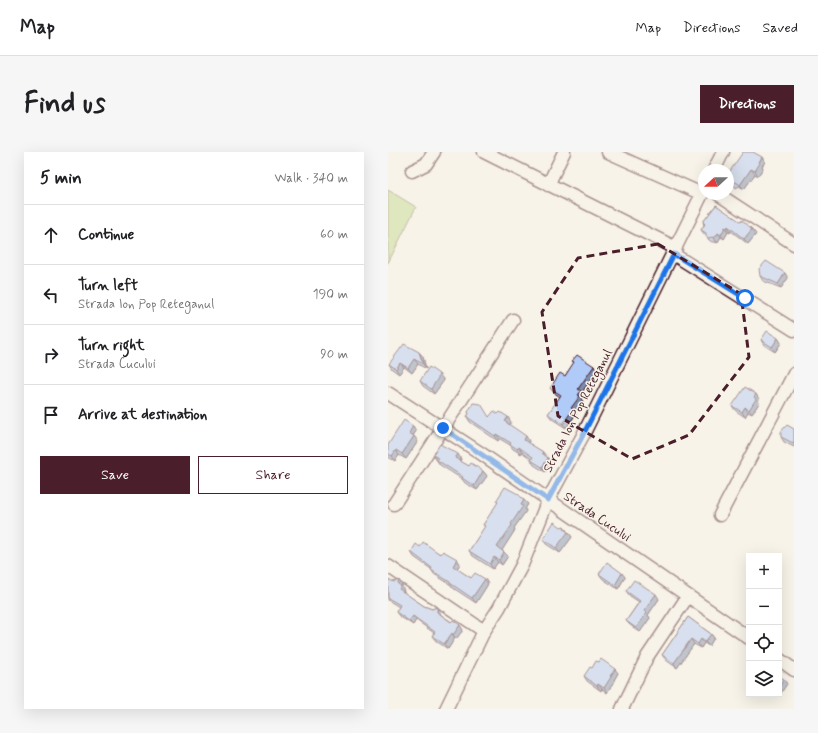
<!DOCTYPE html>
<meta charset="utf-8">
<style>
:root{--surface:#fff;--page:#f6f6f6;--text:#202124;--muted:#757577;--line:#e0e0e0;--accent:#4a1f2b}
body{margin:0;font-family:Mynerve,sans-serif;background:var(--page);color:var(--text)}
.controls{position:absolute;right:12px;bottom:12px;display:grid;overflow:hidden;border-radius:0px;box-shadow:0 4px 16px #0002}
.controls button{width:36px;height:36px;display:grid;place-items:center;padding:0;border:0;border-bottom:1px solid var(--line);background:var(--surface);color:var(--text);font:20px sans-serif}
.compass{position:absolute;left:310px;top:12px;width:36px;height:36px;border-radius:50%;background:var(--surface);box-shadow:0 4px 16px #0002;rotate:249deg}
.stop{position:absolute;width:12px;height:12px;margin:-9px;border:3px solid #1a73e8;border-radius:50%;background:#fff}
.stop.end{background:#1a73e8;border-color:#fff;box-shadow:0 1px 4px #0008}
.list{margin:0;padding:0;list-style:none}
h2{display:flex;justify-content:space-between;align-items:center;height:52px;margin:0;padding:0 16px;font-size:17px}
h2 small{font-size:13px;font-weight:400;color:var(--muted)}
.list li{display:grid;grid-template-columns:26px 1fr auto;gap:12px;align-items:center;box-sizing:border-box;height:60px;padding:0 16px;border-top:1px solid var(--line)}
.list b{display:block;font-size:15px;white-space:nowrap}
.list p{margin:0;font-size:13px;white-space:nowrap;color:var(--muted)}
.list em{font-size:13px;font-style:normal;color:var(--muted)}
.actions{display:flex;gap:8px;padding:12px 16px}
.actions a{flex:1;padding:9px 0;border:1px solid var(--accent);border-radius:0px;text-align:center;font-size:14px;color:var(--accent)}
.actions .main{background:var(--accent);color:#fff}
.icon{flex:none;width:22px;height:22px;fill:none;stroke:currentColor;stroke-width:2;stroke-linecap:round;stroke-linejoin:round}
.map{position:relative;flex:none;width:406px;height:557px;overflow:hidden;border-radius:0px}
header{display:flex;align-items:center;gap:24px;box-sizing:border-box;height:56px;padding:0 20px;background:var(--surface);border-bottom:1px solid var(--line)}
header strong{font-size:19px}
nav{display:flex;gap:22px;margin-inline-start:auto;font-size:14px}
.intro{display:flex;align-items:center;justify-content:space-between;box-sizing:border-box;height:96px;padding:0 24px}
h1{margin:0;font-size:28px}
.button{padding:10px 18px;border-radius:0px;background:var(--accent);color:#fff;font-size:14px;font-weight:700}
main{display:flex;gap:24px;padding:0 24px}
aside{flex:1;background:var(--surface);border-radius:0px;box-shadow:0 4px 16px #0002}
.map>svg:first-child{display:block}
</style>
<header>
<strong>Map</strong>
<nav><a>Map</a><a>Directions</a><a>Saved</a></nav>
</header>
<div class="intro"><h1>Find us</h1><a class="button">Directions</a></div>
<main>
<aside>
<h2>5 min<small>Walk · 340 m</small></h2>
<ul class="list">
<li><svg class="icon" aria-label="ahead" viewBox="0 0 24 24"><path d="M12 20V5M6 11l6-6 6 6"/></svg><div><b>Continue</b></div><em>60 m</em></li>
<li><svg class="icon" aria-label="left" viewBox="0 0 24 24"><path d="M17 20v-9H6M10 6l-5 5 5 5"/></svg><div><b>Turn left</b><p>Strada Ion Pop Reteganul</p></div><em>190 m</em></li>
<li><svg class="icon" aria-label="right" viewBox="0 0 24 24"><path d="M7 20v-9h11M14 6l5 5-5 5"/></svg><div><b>Turn right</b><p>Strada Cucului</p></div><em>90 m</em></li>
<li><svg class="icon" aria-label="arrive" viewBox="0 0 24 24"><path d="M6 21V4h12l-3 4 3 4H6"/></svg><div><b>Arrive at destination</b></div></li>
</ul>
<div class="actions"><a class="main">Save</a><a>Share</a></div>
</aside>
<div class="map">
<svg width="406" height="557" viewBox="0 0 406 557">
<rect width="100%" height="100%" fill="#f7f3e8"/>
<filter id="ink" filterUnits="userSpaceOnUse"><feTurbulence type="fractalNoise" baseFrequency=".025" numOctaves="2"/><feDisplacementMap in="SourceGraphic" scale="8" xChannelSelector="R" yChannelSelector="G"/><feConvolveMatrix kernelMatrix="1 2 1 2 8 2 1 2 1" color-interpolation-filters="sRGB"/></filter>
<g filter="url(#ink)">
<!-- green -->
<path fill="#c2d98f" stroke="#867c5d" d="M0,38l28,17 -28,56z"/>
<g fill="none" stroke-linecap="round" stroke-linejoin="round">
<!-- minor casing -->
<g stroke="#4a1f2b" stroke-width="15">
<path id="minor" d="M96,0l192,96
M220,0l94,42
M326,18l9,-18
M24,19l14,-7 8,-12
M160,33l16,-33
M330,42l76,50
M285,102l121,76
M0,241l91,59 270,186
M6,352l119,-184
M332,363l74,-141
M0,414l96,65
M391,507l15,11
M58,557l38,-78 15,-23 23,-43 26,-65 34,-63 122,-247
M234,557l25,-52 41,-61"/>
</g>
<!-- minor -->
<use href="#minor" stroke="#f7f3e8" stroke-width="12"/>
</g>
<!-- wall -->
<path fill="#98afd6" stroke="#4a1f2b" d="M374,5l3,5 -3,4 1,2 -5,8 -3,-2 -11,15 -5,-3 -3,2 -4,-6 -4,-5v-3z
M328,53l40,29 -8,10 -17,-13 -1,2 -2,-1 -4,7 -3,-2 -4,6 -2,-1h-3l-3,-2 -8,-10 3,-5 -1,-3z
M372,124l28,2 -7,10 -18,-7z
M390,186l3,5 -6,9 -11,-7 -3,-5z
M31,200l4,5 3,12 -8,-5 -6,9 -8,-6 -5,7 -7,-5 -3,-5z
M184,209l22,5 3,5 -15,21 2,3 -3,4 2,2 -8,12 1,1 -10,14 -14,-9 -4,-5 12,-17 -7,-5 -3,-4 15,-12 9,-13z
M55,227l-1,4 -8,11 -11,-8 -3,-5z
M371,247l-1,2 1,2 -7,11 -4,-2 -3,5 -9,-6 -4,-5z
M80,260l43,10 -2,3 20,16 -1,2 15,9 8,10 -6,10 -11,-7 -3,-5 1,-1 -2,-1 -8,-6 -1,2 -8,-5 -3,-4 -10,-6 -2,2 -28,-19 -3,-5 2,-3z
M25,274l3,5 -3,5 5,5 -12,18 -7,-4 -4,6 -7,-4v-12z
M406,277v18l-10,-5 -3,-5z
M45,303l28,4 -1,2 9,5 14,5 4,5 -10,14 -12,-7 -3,-4 -22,-14z
M136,348l4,4 -3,5 1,2 -12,17 1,2 -13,20 6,6 -6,9 -4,-3 -5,7 -20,-13 -4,-5 16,-24 -2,-2 15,-22 -2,-2z
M179,379l5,6 -12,16 -14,-9 -3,-5z
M32,395l37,12 3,5 -3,5 14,9 14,1 3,5 -12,19 -23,-15 -2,-3 -17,-11 -3,-5 -17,-12 -3,-5z
M211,422l26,3 -7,12 -15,-10z
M0,427l3,2 11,4v2l2,4 -1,1 21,14 8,3 5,-2 3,5v2l23,16 -7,9 -1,-1 -7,11 -12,-8 -4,-5 2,-3 -18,-13 -3,5 -14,-9 -3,-4 3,-5 -11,-7z
M238,439l33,8 -11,16 2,3 -10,14 -10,-7 -4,-4 13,-19 -9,-6z
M300,465l23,17 3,4 -5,8 -5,-3 -3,5 -7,-4 -17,24 -11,-8 -4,-5z
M204,516l26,5 -4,7v1l-7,12 -5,-4 -1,2 -14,-10 -3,-5z"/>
<!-- shaded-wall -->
<path fill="#7c8eae" stroke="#4a1f2b" d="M374,5l3,5 -3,4 1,2 -5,8 -3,-5z
M363,17l4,5 -11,15 -4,-4z
M340,74l3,5 -1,2 -3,-5z
M337,75l3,5 -4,7 -3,-4z
M364,77l4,5 -8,10 -4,-5z
M330,81l3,4 -4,6 -3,-5z
M397,121l3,5 -7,10 -3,-4z
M390,186l3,5 -6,9 -3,-5z
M31,200l4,5 3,12 -3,-5z
M26,207l4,5 -6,9 -4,-5z
M12,211l4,4 -5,7 -3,-5z
M206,214l3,5 -15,21 2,3 -3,4 2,2 -8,12 1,1 -10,14 -3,-4 15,-29v-6z
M51,222l4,5 -1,4 -8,11 -3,-5z
M368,242l3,5 -1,2 1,2 -7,11 -3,-4 5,-13z
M357,255l3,5 -3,5 -3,-5z
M120,265l3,5 -3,4 -3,-5z
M25,274l3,5 -4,6 -3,-4z
M108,282l4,5 -2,2 -3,-5z
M26,284l4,5 -12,18 -4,-5z
M138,284l3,5 -2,3 -3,-4z
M131,295l3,5 -1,2 -4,-5z
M8,298l3,5 -4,6 -3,-5z
M70,302l3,5 -2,4 -4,-5z
M160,306l3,4 -6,10 -3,-5z
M95,319l4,5 -10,14 -3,-4z
M136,348l4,4 -3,5 1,2 -12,17 1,2 -14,22 -4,-5z
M176,374l3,5 1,2v-1l4,5 -12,16 -4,-5 9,-18z
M116,400l4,4 -6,9 -3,-5z
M106,405l4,5 -5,7 -3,-5z
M69,407l3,5 -4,6 -3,-4z
M234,421l3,4 -7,12 -3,-4z
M97,427l3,5 -12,19 -4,-5z
M11,428l3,5v2l2,4 -2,3 -3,-5 -1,-5z
M268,442l3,5 -11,16 2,3 -10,14 -4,-4 8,-17z
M49,455l3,5v5l-3,-5z
M25,464l3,4 -3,5 -4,-4z
M72,473l3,5 -7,9 -3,-4z
M64,481l3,5 -7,11 -4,-5z
M323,482l3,4 -5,8 -4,-4z
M303,487l3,5 -17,24 -3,-5z
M313,487l3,4 -3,5 -3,-4z
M227,517l3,4 -4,7v1l-7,12 -3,-5z
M396,527l3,5 -6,9 -2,-3v-3z
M210,532l4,5 -1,2 -4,-5z"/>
<!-- building -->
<path fill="#b1cbf9" stroke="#4a1f2b" d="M355,0h10l9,5 -3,5 1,1 -5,8 -4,-2 -11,16 -4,-3 -4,1v-4l-4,-3v-2z
M328,53l25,17 1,-2 10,9 -8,10 -16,-13 -1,2 -2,-1 -4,8 -3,-2 -4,5 -2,-1 -3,1 -3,-2v-3l-5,-3 4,-6 -2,-2z
M378,109l19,12 -7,11 -18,-8 -1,-7z
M379,179l11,7 -6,9 -11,-7z
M16,192l15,8 4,12 -9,-5 -6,9 -8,-5 -4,6 -7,-5z
M189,203l17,11 -16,23 3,2 -3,4 2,1 -9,12 2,1 -10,15 -15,-10 13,-19 -11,-7 10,-15 5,3 9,-14 -2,-1z
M41,215l10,7 -1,4 -7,11 -11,-8z
M357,235l11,7 -2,3 2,2 -7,11 -4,-3 -3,5 -10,-6z
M85,251l8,1 8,13 5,-6 4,3 2,-2 8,5 -3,4 2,2 19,13 -2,4 19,12 -1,1 6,5 -6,9 -11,-7 2,-3 -6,-4 -8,-6 -2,2 -7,-5 1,-1 -15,-9 -1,2 -28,-19 2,-4 -1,-1z
M16,268l9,6 -4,7 5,3 -12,18 -6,-4 -4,6 -4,-2v-9z
M399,273l7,4v12l-1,2 -12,-6v-5l2,-3z
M52,292l18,10 -3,4 14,8 2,-3 12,8 -9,15 -12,-8 1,-1 -26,-17 1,-2 -5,-3z
M117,335l13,7 6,6 -3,5 2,1 -12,18 1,1 -15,22 7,5 -5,8 -5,-3 -4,7 -21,-13 16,-25 -2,-1 15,-23 -2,-1z
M166,370l7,5 3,-1 1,4 3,2 -12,16 -13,-9z
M35,390l17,12 3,-3 14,8 -4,7 18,12 4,-5 10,6 -13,19 -22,-15v-1l-19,-12 1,-2 -21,-16 5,-8 4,3z
M219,410l15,11 -7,12 -16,-11z
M0,427l6,3 5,-2 -1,4 3,2 -2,3 25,17 8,3 5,-2v5l14,10 2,-2 7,5 -7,10 -1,-2 -8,11 -12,-8 3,-4 -22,-16 -4,5 -13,-9 4,-7 -12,-7z
M246,428l22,14 -12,17 3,2 -11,15 -10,-7 14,-20 -14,-10z
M300,465l23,17 -6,8 -4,-3 -3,5 -7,-5 -17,24 -12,-8z
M213,507l14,10 -5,7 1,1 -7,11 -6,-4 -1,2 -13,-10 6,-9 2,1 4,-7 3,1z
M391,524l5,3 -5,8z"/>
</g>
<g fill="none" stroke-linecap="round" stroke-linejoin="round" filter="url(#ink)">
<!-- route -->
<path stroke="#1a73e8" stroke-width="5" d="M55,276l105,72 34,-63 92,-183 71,44"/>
</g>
<!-- marked area -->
<path d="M0 0H406V557H0ZM270,92l83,50 8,63 -60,78 -57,24 -74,-43 -16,-104 36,-54z" fill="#f7f3e8" fill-opacity=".55" fill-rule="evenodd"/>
<path fill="none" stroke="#4a1f2b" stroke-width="3" stroke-dasharray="8 5" stroke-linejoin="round" d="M270,92l83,50 8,63 -60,78 -57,24 -74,-43 -16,-104 36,-54z"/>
<g text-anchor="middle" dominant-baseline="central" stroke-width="3" stroke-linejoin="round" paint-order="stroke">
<!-- street labels -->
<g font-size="13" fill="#4a1f2b" stroke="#f7f3e8">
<text transform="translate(190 259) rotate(-63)">Strada Ion Pop Reteganul</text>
<text transform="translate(209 365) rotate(34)">Strada Cucului</text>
</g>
</g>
</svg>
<div class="controls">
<button>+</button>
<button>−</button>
<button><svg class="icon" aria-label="locate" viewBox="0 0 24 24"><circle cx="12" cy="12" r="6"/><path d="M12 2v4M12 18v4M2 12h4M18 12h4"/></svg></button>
<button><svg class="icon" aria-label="layers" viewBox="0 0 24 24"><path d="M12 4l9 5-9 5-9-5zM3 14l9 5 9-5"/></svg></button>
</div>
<svg class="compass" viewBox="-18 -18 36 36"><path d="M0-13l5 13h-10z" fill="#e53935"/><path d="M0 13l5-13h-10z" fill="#757577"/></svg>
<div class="stop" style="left:357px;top:146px"></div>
<div class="stop end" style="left:55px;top:276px"></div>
</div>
</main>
